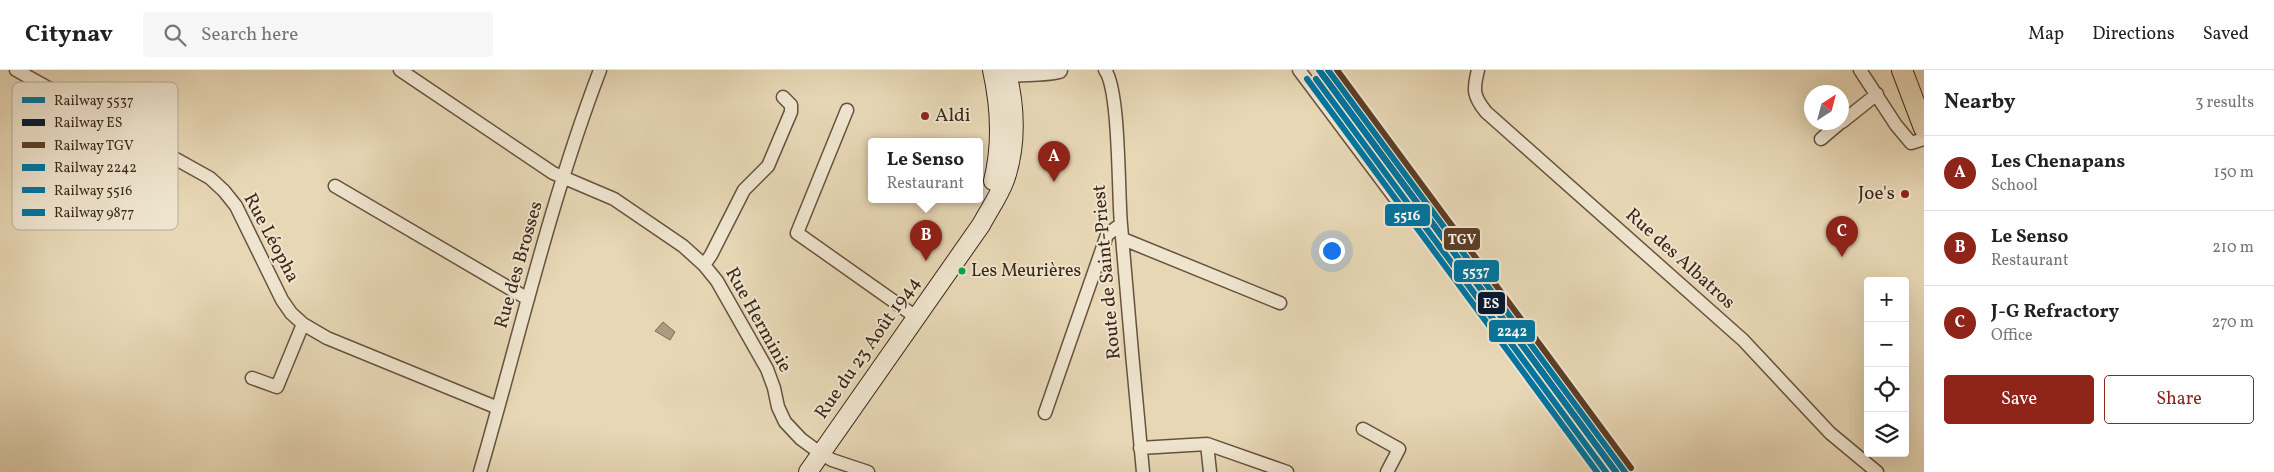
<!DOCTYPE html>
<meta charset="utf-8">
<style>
:root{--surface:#fff;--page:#f6f6f6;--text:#222;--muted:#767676;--line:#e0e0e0;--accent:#8f2418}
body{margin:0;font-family:Vollkorn,serif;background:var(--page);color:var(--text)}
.controls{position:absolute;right:15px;bottom:15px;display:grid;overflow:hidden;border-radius:5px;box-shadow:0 5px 20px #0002}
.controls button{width:45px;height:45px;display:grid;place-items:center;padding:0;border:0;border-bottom:1px solid var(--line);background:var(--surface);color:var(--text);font:25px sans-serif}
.compass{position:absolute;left:1804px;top:15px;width:45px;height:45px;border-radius:50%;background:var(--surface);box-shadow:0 5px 20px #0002;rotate:36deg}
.you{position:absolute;left:1331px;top:180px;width:18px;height:18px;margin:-12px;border:4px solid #fff;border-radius:50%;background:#1a73e8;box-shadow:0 0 0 8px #1a73e833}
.badge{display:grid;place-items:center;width:32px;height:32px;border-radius:50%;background:var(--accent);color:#fff;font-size:16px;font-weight:700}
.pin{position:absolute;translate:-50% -41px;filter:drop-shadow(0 1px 2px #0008)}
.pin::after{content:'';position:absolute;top:26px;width:18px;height:15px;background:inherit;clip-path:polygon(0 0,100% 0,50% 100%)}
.popup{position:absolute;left:868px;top:68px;width:115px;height:65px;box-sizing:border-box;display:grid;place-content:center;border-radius:5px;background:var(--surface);filter:drop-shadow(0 1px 4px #0005);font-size:16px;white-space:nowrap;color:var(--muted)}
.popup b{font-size:19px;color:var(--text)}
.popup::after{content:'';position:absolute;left:50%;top:100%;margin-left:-10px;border:10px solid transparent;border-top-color:var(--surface)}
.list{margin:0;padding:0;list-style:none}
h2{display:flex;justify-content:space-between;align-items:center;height:65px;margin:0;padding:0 20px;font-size:21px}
h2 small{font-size:16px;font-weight:400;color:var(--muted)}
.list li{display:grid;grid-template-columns:32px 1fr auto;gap:15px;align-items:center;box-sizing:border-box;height:75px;padding:0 20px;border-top:1px solid var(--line)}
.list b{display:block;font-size:19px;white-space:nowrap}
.list p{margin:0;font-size:16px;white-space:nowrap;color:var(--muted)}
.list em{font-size:16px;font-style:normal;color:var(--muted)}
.actions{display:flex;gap:10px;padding:15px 20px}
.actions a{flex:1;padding:11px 0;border:1px solid var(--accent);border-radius:5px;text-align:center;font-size:18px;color:var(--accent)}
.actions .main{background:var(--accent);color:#fff}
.icon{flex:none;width:28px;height:28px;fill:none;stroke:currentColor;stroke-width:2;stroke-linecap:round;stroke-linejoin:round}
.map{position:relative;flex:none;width:1924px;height:402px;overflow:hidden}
header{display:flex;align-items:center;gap:30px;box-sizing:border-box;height:70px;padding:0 25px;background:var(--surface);border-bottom:1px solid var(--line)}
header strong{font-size:24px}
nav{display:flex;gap:28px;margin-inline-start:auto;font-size:18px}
.search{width:350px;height:45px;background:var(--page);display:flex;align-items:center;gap:12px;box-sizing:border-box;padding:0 18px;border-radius:5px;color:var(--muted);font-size:19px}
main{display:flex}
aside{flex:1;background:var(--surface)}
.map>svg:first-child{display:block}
</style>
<header>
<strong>Citynav</strong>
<div class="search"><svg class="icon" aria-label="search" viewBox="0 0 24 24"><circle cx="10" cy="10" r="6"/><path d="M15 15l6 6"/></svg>Search here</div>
<nav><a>Map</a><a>Directions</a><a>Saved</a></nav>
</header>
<main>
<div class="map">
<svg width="1924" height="402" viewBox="0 0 1924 402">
<rect width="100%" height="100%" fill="#e7d7b5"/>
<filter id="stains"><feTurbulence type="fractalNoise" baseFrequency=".004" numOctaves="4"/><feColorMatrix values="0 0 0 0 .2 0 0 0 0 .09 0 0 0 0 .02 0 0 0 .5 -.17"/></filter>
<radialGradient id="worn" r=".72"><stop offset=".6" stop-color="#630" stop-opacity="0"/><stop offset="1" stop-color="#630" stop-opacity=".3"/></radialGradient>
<!-- water -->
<path fill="#ad9b80" stroke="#806c56" d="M663,252l12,10 -5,8 -15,-9z"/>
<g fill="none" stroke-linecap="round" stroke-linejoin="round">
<!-- minor casing -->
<g stroke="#67523f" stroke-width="15">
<path id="minor" d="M16,0l194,108 14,13 12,15 46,94 9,13 12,11 24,14 171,70
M400,0l153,103 61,26 69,47 21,19 13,16 50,88 7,19 4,19 7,15 16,17 19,14 12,7 36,12
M1105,0c15,20 13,124 16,155 7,82 14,165 22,247
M1299,0l96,128
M1478,0c-5,20 -5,26 8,42l257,228 87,93 47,39
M1860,0l36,55 15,18 13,-4
M847,40l-50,123 119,84
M1842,52l35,-28
M1821,69l20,-17
M335,116l193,113
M1123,169l157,64
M704,195l7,-10 33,-65 24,-24 23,-54v-7l-8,-8
M252,308l25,9 26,-63
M1045,343l62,-178 14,-11
M1363,359l36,20 -12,23
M1207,374l3,28
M1140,378l67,-4 80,28
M480,402c39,-134 70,-271 120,-402"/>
</g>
<!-- tertiary casing -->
<g stroke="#67523f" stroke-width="19">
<path id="tertiary" d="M995,7c21,-6 43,-2 64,-7"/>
</g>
<!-- secondary casing -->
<g stroke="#3c2618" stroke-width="20">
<path id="secondary" d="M992,0c8,36 10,75 1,111
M808,402l173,-247c8,-15 18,-29 24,-45 12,-34 11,-75 1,-110"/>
</g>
<!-- primary casing -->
<g stroke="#3c2618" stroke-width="22">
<path id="primary" d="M1902,0l22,58"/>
</g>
<!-- minor -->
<use href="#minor" stroke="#efe5cf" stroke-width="12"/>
<!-- tertiary -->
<use href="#tertiary" stroke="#efe5cf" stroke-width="16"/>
<!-- secondary -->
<use href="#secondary" stroke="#efe5cf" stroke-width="18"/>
<!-- primary -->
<use href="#primary" stroke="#e7d7b5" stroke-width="20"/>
<!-- rail-1 casing -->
<g stroke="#efe5cf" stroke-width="10">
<path id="rail-1" d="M1328,0l297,402"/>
</g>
<!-- rail-2 casing -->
<g stroke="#efe5cf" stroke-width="10">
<path id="rail-2" d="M1322,4l294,398"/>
</g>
<!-- rail-3 casing -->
<g stroke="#efe5cf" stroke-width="10">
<path id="rail-3" d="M1337,0l294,398"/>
</g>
<!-- rail-4 casing -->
<g stroke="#efe5cf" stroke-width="10">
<path id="rail-4" d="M1319,0l297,402"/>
</g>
<!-- rail-5 casing -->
<g stroke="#efe5cf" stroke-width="10">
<path id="rail-5" d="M1307,9l290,393"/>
</g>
<!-- rail-6 casing -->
<g stroke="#efe5cf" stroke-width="10">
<path id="rail-6" d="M1316,9l290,393"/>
</g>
<!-- rail-1 -->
<use href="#rail-1" stroke="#0075a1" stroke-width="6"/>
<!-- rail-2 -->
<use href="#rail-2" stroke="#011633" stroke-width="6"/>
<!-- rail-3 -->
<use href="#rail-3" stroke="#5c3e26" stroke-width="6"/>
<!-- rail-4 -->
<use href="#rail-4" stroke="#0075a1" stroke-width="6"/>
<!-- rail-5 -->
<use href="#rail-5" stroke="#0075a1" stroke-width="6"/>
<!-- rail-6 -->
<use href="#rail-6" stroke="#0075a1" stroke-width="6"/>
</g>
<!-- markers -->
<g fill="#8f2418" stroke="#efe5cf" stroke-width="2">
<circle cx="925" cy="46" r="5"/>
<circle cx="1905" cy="124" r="5"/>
</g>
<circle fill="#00a651" stroke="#efe5cf" stroke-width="2" cx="962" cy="201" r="4.5"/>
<g text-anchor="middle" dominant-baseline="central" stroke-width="4" stroke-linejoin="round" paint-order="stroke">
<!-- bus labels -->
<g font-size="18" fill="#3c2618" stroke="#efe5cf" text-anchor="start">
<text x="971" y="201">Les Meurières</text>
</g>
<!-- poi labels -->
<g font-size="19" fill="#3c2618" stroke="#efe5cf" text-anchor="start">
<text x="935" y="46">Aldi</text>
<text x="1895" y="124" text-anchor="end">Joe's</text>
</g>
<!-- street labels -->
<g font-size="19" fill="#3c2618" stroke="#efe5cf">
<text transform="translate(271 168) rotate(62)">Rue Léopha</text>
<text transform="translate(1680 189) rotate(42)">Rue des Albatros</text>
<text transform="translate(519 195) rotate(-74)">Rue des Brosses</text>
<text transform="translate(1107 202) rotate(-95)">Route de Saint-Priest</text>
<text transform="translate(758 250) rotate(61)">Rue Herminie</text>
<text transform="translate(868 278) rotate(-55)">Rue du 23 Août 1944</text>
</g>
</g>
<!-- legend -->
<rect x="12" y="12" width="166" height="148" rx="8" fill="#efe5cf" stroke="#b9ac98" stroke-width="1"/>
<rect x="22" y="27" width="23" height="6" fill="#0075a1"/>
<rect x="22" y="49" width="23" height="7" fill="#011633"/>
<rect x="22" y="72" width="23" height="6" fill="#5c3e26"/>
<rect x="22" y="94" width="23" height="7" fill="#0075a1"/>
<rect x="22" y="117" width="23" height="6" fill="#0075a1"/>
<rect x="22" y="139" width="23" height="7" fill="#0075a1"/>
<g font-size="14" fill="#3c2618">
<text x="54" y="35">Railway 5537</text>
<text x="54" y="57">Railway ES</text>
<text x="54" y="80">Railway TGV</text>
<text x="54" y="102">Railway 2242</text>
<text x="54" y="125">Railway 5516</text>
<text x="54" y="147">Railway 9877</text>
</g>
<g stroke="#efe5cf" stroke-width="2">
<rect x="1384" y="133" width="47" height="24" rx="5" fill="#0075a1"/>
<rect x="1443" y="157" width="38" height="24" rx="5" fill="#5c3e26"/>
<rect x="1453" y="189" width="47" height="24" rx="5" fill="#0075a1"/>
<rect x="1477" y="221" width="29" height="24" rx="5" fill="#011633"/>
<rect x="1488" y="249" width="48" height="24" rx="5" fill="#0075a1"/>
</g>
<g font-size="14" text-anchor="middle" font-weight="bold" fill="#fff">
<text x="1407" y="150">5516</text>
<text x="1462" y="174">TGV</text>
<text x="1476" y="206">5537</text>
<text x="1491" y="238">ES</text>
<text x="1512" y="266">2242</text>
</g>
<rect width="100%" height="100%" filter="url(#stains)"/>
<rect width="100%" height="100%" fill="url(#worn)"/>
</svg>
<div class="controls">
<button>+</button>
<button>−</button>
<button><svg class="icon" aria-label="locate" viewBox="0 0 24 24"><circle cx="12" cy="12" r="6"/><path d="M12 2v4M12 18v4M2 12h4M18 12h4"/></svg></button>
<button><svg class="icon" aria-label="layers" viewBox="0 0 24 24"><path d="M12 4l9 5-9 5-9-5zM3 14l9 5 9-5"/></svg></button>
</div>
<svg class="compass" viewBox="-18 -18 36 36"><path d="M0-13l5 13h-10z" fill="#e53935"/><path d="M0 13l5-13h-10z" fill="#767676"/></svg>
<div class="you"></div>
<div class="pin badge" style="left:1054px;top:112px">A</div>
<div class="pin badge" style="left:926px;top:191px">B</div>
<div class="popup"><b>Le Senso</b>Restaurant</div>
<div class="pin badge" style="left:1842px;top:187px">C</div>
</div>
<aside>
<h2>Nearby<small>3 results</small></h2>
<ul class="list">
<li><span class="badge">A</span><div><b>Les Chenapans</b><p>School</p></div><em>150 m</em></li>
<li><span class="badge">B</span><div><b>Le Senso</b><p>Restaurant</p></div><em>210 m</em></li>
<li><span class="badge">C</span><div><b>J-G Refractory</b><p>Office</p></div><em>270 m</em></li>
</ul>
<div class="actions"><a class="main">Save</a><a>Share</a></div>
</aside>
</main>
